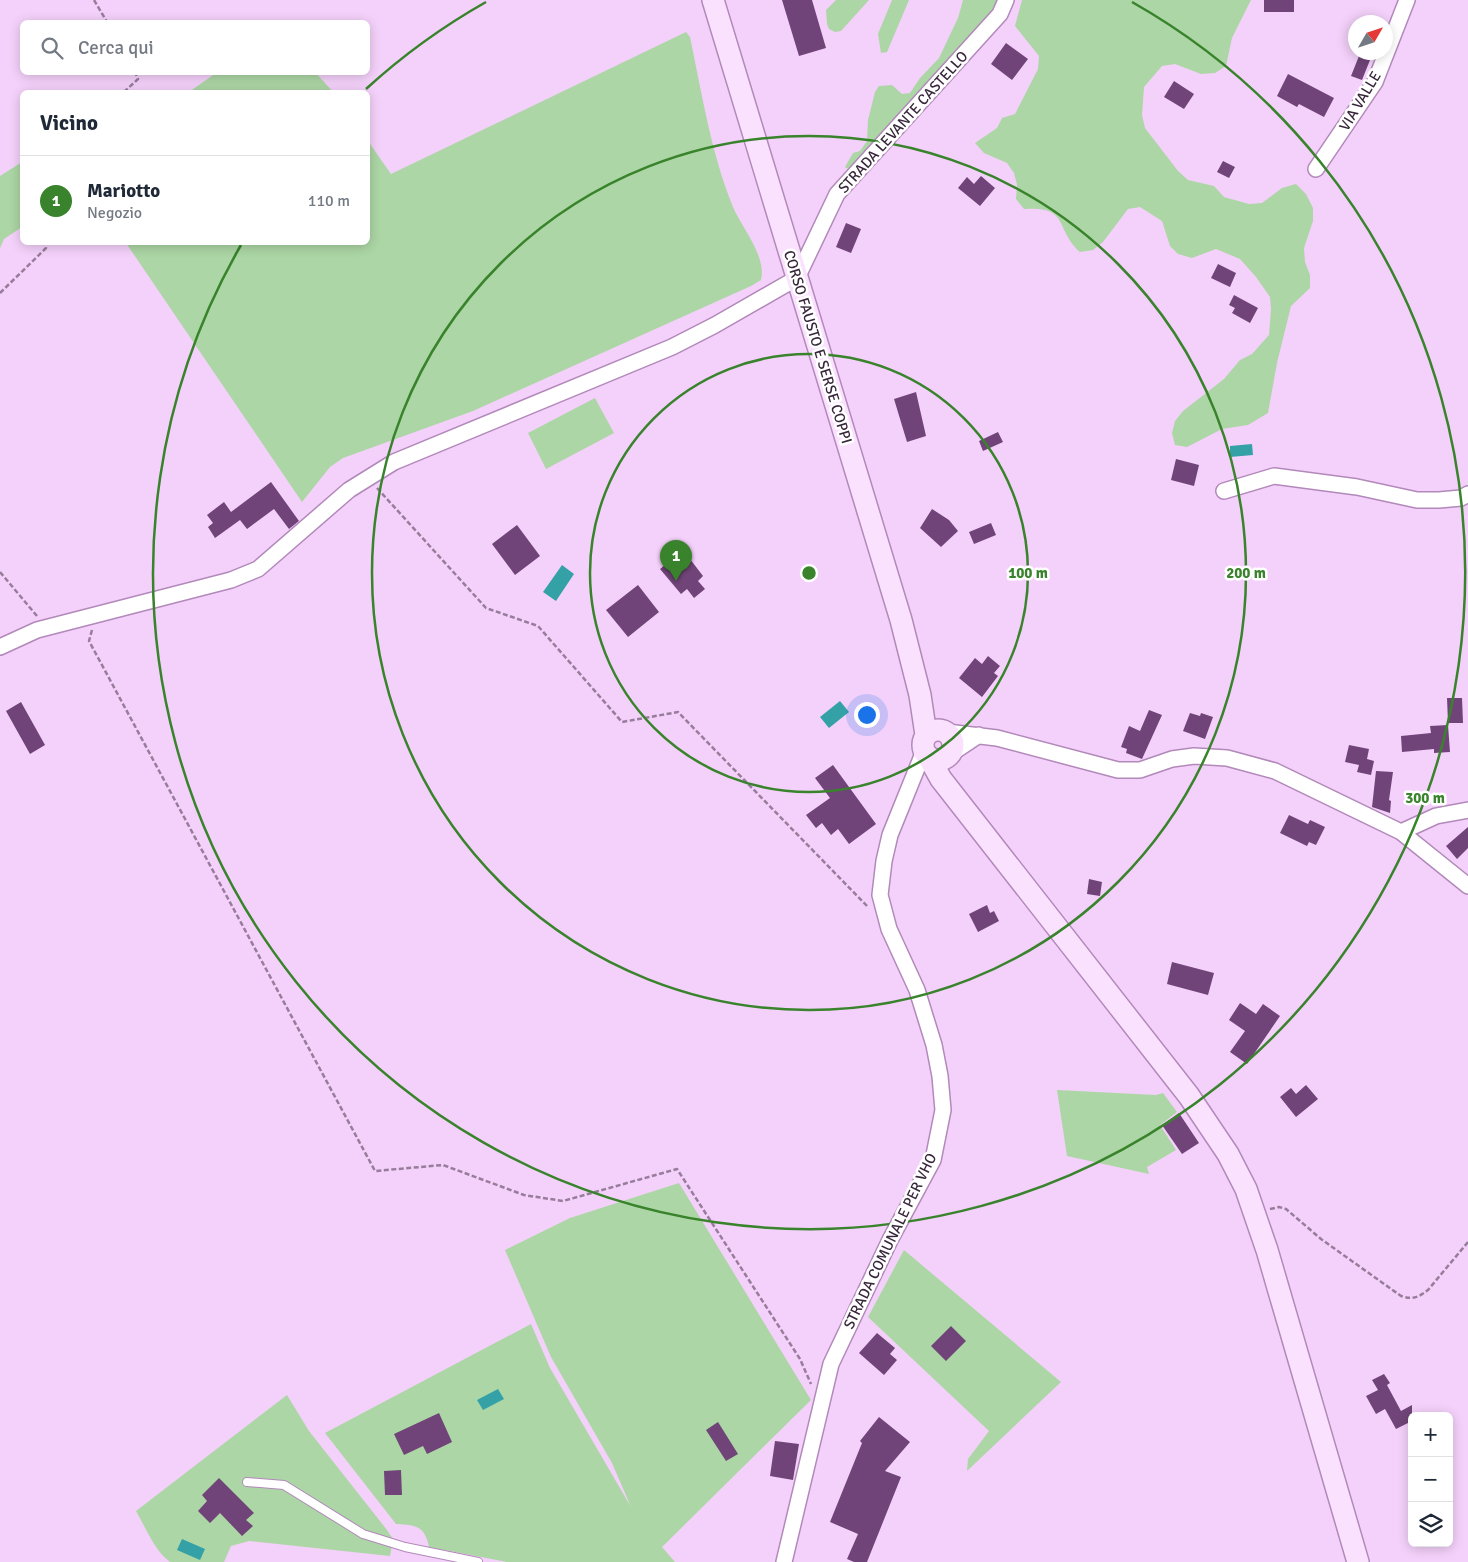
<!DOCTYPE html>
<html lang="it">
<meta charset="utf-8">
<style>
:root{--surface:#fff;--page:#f6f6f7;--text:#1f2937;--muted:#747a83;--line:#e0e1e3;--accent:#38832b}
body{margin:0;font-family:Signika,sans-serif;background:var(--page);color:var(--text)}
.controls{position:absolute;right:15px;bottom:15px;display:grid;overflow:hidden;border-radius:8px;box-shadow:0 2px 12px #0003}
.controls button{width:45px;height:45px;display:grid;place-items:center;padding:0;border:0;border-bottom:1px solid var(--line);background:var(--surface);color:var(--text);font:25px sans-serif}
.compass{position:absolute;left:1348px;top:15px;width:45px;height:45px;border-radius:50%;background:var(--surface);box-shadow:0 2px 12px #0003;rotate:51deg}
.you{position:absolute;left:866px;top:714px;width:18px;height:18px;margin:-12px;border:4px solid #fff;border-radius:50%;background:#1a73e8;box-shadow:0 0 0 8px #1a73e833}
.badge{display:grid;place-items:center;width:32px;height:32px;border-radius:50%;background:var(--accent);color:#fff;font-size:16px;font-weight:700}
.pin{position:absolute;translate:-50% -41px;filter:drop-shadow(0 1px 2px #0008)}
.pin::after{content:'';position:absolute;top:26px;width:18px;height:15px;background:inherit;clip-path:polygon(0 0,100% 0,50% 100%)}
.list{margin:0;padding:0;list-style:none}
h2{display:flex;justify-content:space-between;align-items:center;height:65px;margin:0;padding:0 20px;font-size:21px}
h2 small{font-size:16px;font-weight:400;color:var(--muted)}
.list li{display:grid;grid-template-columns:32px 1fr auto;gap:15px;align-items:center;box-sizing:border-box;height:90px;padding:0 20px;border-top:1px solid var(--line)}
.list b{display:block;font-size:19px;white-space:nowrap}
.list p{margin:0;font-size:16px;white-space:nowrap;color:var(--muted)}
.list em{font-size:16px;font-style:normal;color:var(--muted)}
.icon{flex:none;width:28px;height:28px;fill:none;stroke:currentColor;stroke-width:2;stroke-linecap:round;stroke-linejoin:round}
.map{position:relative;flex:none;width:1468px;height:1562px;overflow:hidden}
.search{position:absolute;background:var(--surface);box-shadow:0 2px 12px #0003;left:20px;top:20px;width:350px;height:55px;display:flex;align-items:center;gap:12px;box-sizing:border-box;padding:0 18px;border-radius:8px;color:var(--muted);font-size:19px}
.panel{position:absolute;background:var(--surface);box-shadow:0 2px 12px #0003;left:20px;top:90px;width:350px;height:155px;border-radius:8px}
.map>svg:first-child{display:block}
</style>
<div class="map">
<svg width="1468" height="1562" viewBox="0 0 1468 1562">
<rect width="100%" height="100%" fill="#f4d1fa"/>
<!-- green -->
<path fill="#acd6a5" d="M836,0h33l-28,31 -6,1 -6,-3 -2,-5 -1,-14z
M892,0h17l-22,52 -6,1 -3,-19z
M963,0h34l-5,11 -27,34 -115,125 -5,-3 8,-14 7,-2 7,-10 1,-21 7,-28 4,-6 13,-1 10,9 8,-1 10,-15 19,-20 19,-40z
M1022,0h229l-19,38 -6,28 -11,7 -14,1 -26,-10 -13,2 -18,21 -2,28 3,13 33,43 10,9 26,6 10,11 25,7 13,-1 20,-15 14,-4 10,10 7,14v13l-9,27 1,14 5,13v13l-19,18 -14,57 -9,50 -20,12 -26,4 -35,18 -12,-2 -3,-12 3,-12 8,-10 41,-32 16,-19 12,-6 17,-19 2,-26 -1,-12 -14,-20 -16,-18 -24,-10 -24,9 -14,-4 -8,-8 -8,-25 -22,-14 -12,2 -25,33 -10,8 -13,2c-26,-24 -10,-46 -56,-43l-8,-10 1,-14 -3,-12 -7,-10 -23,-10 -9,-10 22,-15 5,-10 13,-4 23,-45 1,-13 -24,-30z
M686,32l4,5c12,57 21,116 43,170 9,21 34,50 28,73l-10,6 -278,125 -130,47 -13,9 -28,35 -176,-259 242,-1v-101l23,33z
M216,73h100l17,19h-144z
M22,162v65l-18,12 -4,9v-72z
M595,398l19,35 -68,36 -18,-36z
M1057,1090l99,5 7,-2 14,19 -17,13 16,25 -29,17 2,7 -82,-18z
M679,1183l132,217 -149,147 13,15h-168l-78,-15c-4,-21 -13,-22 -33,-23l-71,-91 206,-109 19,44 81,139 -19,-44 -61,-106 -46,-107 65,-32z
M904,1250l157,132 -94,89 1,-12 21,-28 -121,-114z
M287,1395l22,36 78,99 6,9 -3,17 -141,-15 -18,5 -7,16h-54c-16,-12 -24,-34 -34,-51z"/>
<!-- water -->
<path fill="#34a1a7" d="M1252,444l1,11 -23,2v-11z
M562,565l12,9 -18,27 -13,-9z
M840,701l9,11 -20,16 -9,-11z
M498,1389l6,10 -21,11 -6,-10z
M182,1539l23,10 -5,11 -23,-10z"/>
<!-- building -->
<path fill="#704478" d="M782,0h30l14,48 -27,8z
M1264,0h30v12h-30z
M1006,43l22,16 -16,21 -21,-16z
M1359,56l11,4 -8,20 -11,-4z
M1288,74l46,24 -10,19 -25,-13 -2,3 -20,-11z
M1174,81l20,13 -10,15 -20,-12z
M1223,161l12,6 -6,11 -12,-6z
M981,176l14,12 -15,18 -22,-18 9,-11 7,7z
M846,223l15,6 -10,24 -15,-6z
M1218,264l18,9 -6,14 -19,-9z
M1234,295l24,13 -8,15 -18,-10 3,-5 -6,-3z
M916,392l10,44 -19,6 -13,-43z
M998,432l5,10 -20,9 -4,-10z
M1176,459l23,6 -5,21 -23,-6z
M271,482l28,39 -10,8 -15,-20 -27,20 -7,-9 -25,18 -7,-11 5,-4 -6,-8 17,-13 7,10z
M932,509l17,11 9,11 -17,16 -21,-19z
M991,523l5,12 -22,9 -5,-12z
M517,525l23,31 -25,19 -23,-31z
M675,557l7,9 8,-7 13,17 -5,5 7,8 -11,9 -7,-9 -6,5 -21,-25z
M638,585l21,27 -31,25 -22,-27z
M988,656l12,10 -6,7 4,3 -16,21 -23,-19 16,-20 7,6z
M1447,698h15l1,25h-15z
M21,702l24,43 -15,9 -24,-43z
M1149,710l13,5 -20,44 -16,-6 1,-4 -6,-2 8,-21 11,5z
M1190,713l10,3 1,-3 12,4 -8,22 -22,-8z
M1448,725l2,27 -16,1v-4l-32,3 -1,-16 30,-3 -1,-7z
M1349,745l20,4 -2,10 7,2 -3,14 -14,-3 2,-7 -14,-3z
M833,765l43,59 -27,20 -11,-15 -7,6 -9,-12 -6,5 -10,-13 24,-17 -15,-20z
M1376,771l17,1 -4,28 2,1 -1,12 -18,-6z
M1289,815l19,9 2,-4 15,7 -9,18 -7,-3 -2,4 -27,-13z
M1468,827v21l-11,11 -11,-13z
M1089,879l13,3 -2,14 -13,-2z
M987,905l3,8 4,-2 5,10 -21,11 -9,-18z
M1172,962l42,11 -6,22 -41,-11z
M1240,1003l16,11 7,-10 17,12 -33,48 -17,-12 15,-21 -16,-11z
M1306,1085l12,14 -22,18 -16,-20 11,-9 5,6z
M1179,1113l20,30 -17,11 -20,-29z
M951,1326l15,15 -20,20 -15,-15z
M877,1333l18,15 -5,6 7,6 -13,15 -25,-22z
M1384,1374l6,9 -3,2 14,26 11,-6v16l-16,8 -11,-20 -9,5 -10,-18 12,-6 -6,-10z
M439,1413l13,29 -25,12 -4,-8 -19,9 -10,-21z
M879,1417l31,25 -25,29 16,6 -34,85h-13l-7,-3 11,-25 -28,-12 32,-79 -2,-2z
M718,1422l20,32 -12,7 -20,-31z
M775,1441l24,3 -6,36 -23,-4z
M401,1470l1,25h-17l-1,-24z
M219,1478l35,35 -8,7 7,6 -11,10 -22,-23 -10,10 -12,-12 9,-10 -5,-6z"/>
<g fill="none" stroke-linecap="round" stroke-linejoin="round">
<!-- lane casing -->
<g stroke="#b289ba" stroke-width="10">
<path id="lane" d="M247,1482l37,3 79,49 42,13 73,15"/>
</g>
<!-- street casing -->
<g stroke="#b289ba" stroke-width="18">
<path id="street" d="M1316,169l59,-87 32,-82
M1224,491l50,-15 83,11 60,13h22l22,-2 7,-4
M0,647l37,-17 194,-50 27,-11 91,-79 45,-28 278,-115 43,-22 82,-47 40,-84 163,-180 6,-14
M947,732l50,6 121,32h22l32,-11 22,-3 33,2 48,13 126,61 67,54
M952,753l27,-18
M1401,832l35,-16 32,-6
M784,1562l47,-198 59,-124 43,-80 10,-50 -3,-34 -6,-31 -17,-55 -28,-61 -9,-34 4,-34 6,-26 34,-84"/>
</g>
<!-- secondary casing -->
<g stroke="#b289ba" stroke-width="24">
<path id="secondary" d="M713,0l188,620 19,75 6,40
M923 745a15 15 0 1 1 30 0a15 15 0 1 1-30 0Z
M928,756l13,23 248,317 39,58 18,35 21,61 91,312"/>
</g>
<!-- path -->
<path stroke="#977d9b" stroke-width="2.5" stroke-dasharray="5 2.5" stroke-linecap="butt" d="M94,0l13,22
M124,92l14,-13 -3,-7
M0,293l46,-45v-6
M377,488l109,120 52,18 84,96 56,-10 189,194
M0,572l37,44
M92,630l-3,11 286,530 68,-6 81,30 39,6 114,-32 123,190 11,25
M1270,1209l9,-2 7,2 35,30 80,57c12,4 18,1 27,-6l40,-48"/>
<!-- lane -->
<use href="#lane" stroke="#fff" stroke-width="8"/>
<!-- street -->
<use href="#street" stroke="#fff" stroke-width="15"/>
<!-- secondary -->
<use href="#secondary" stroke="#fae2ff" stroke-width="21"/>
</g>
<!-- distance rings -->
<g fill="none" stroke="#38832b" stroke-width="2.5">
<circle cx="809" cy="573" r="219"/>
<circle cx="809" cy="573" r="437"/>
<path d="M366 89A656 656 0 0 1 486 2M1132 2A656 656 0 1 1 241 245"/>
</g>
<g text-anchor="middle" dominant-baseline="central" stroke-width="5" stroke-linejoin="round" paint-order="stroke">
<!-- street labels -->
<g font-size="15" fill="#38273b" stroke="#fff">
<text transform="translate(1360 101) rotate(-59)">VIA VALLE</text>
<text transform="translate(903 122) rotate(-48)">STRADA LEVANTE CASTELLO</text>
<text transform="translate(818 347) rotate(73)">CORSO FAUSTO E SERSE COPPI</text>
<text transform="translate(890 1241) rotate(-64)">STRADA COMUNALE PER VHO</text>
</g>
</g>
<circle cx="809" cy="573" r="8" fill="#38832b" stroke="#fff" stroke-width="2.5"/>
<g font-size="15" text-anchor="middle" font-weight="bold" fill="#38832b" stroke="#fff" stroke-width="5" stroke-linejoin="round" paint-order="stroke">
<text x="1028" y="578">100 m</text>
<text x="1246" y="578">200 m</text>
<text x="1425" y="803">300 m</text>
</g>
</svg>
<div class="controls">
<button>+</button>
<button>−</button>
<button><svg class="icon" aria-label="layers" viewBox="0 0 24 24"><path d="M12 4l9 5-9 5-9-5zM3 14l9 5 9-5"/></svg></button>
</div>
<svg class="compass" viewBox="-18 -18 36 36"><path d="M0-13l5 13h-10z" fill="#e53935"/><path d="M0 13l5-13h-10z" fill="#747a83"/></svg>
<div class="you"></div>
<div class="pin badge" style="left:676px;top:581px">1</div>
<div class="search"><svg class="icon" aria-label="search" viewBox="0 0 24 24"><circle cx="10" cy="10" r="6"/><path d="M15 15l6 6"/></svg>Cerca qui</div>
<section class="panel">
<h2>Vicino<small></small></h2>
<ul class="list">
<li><span class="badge">1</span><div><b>Mariotto</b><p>Negozio</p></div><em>110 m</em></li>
</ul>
</section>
</div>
